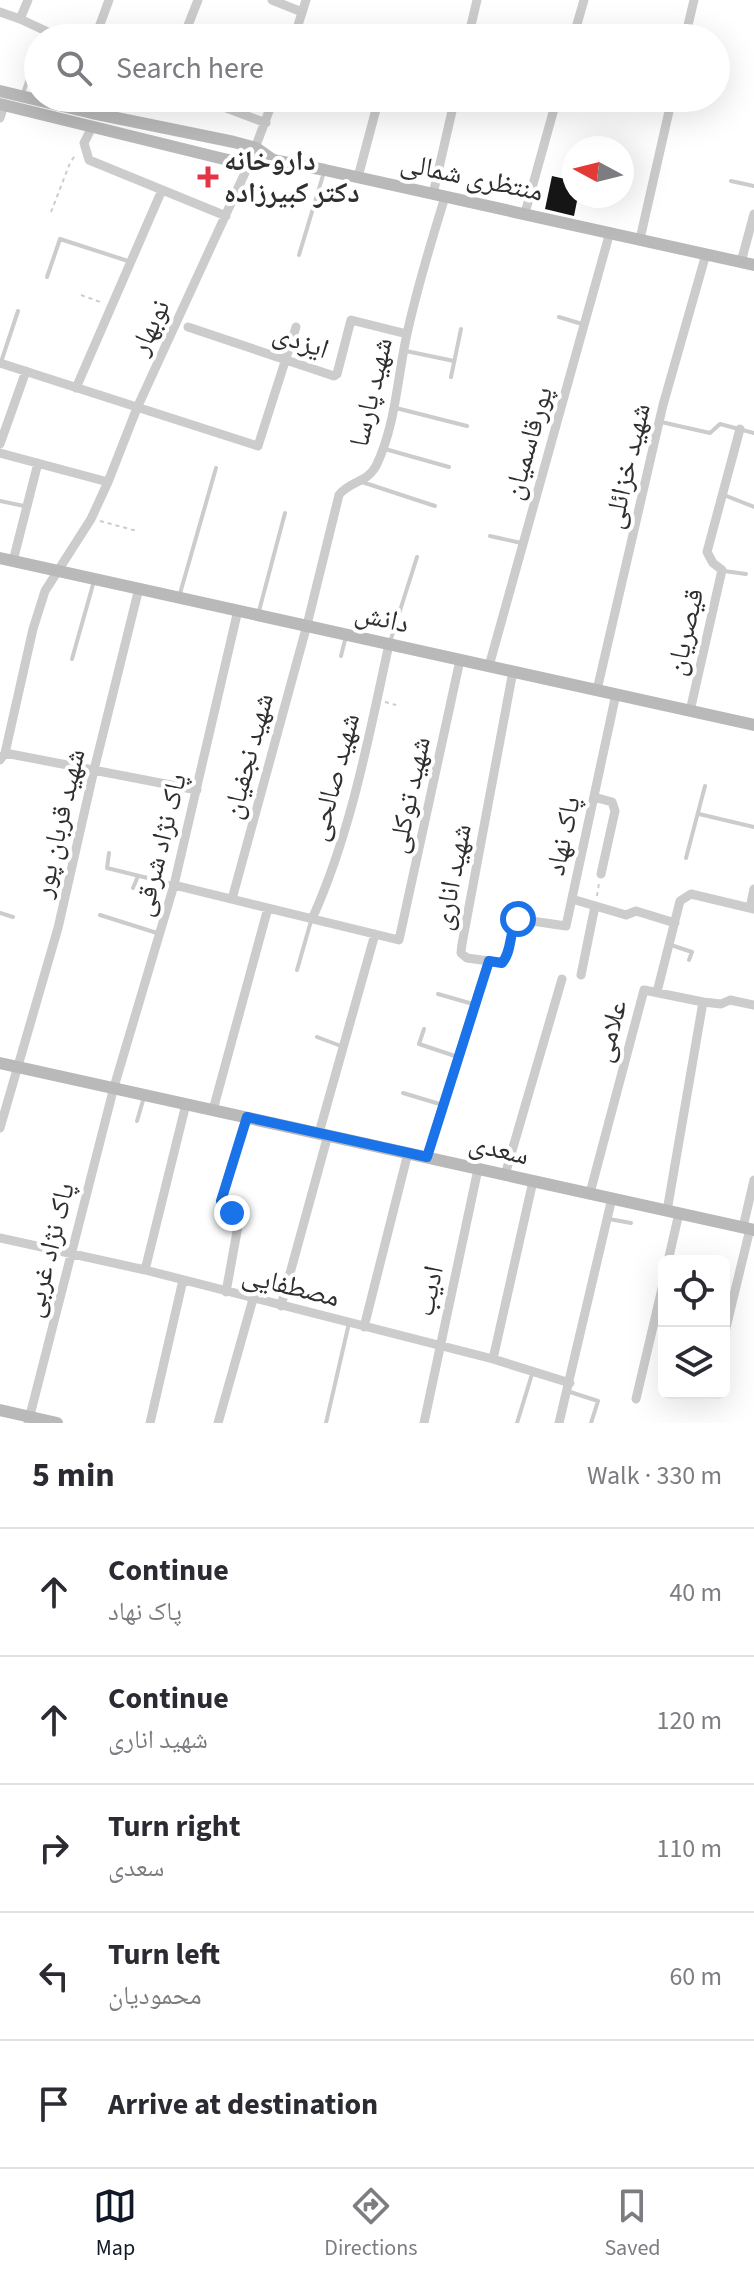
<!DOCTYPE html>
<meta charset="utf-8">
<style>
:root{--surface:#fff;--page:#f2f2f3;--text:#2b2b33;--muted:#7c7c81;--line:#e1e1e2;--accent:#111827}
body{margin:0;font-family:"Source Sans 3","Noto Naskh Arabic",sans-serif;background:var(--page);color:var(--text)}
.controls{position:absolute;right:24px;bottom:24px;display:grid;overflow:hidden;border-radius:12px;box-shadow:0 8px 32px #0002}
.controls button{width:72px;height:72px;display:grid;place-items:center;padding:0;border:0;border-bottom:2px solid var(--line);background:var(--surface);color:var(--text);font:40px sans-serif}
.compass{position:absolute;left:562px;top:136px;width:72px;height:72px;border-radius:50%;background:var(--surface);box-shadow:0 8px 32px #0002;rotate:277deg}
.stop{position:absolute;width:24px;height:24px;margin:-18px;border:6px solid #1a73e8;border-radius:50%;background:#fff}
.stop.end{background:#1a73e8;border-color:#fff;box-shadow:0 2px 8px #0008}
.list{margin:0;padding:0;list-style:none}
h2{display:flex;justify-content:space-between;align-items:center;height:104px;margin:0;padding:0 32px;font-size:34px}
h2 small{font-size:26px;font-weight:400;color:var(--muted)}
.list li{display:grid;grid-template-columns:52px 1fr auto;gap:24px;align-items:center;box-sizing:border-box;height:128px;padding:0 32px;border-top:2px solid var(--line)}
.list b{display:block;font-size:30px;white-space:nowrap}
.list p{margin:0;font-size:26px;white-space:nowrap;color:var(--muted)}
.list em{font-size:26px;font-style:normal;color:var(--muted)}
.icon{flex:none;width:44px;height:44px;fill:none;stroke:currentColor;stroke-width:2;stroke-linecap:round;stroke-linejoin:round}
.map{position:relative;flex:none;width:754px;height:1423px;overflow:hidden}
.search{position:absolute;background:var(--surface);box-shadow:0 8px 32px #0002;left:24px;right:24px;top:24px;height:88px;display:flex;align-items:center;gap:20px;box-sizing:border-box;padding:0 28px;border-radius:44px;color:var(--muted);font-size:30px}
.sheet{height:744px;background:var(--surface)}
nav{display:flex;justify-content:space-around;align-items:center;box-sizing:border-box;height:112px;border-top:2px solid var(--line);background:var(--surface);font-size:22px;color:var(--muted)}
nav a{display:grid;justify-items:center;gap:4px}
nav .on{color:var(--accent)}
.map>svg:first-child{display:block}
</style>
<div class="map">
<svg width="754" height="1423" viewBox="0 0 754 1423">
<rect width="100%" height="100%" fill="#fff"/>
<!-- building -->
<path fill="#161616" d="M552,176l22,5v15h4l-4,20 -29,-7z"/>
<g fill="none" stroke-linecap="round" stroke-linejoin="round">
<!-- path -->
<path stroke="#ccc" stroke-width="2" stroke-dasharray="4 4" stroke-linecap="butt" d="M51,212l19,-49 6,-9
M81,295l22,8
M100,521l37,10
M385,702l11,3
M597,896l2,-13"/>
<!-- lane -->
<path stroke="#ccc" stroke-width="4" d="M415,38v-1
M23,93l10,-28
M591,101v-3
M731,181l23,5
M299,255l25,-83
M47,277l13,-38 68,22
M559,317l23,7
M406,351l48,10
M1,362l17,-51
M451,377l10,-48
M396,408l71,18
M661,422l49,11 10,-9 34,9
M385,449l64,18
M362,482l73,24
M724,495l30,12
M0,501l24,5
M490,536l31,7
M724,571l22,3
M179,597l37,-129
M259,611l26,-98
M390,642l27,-85
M341,656l5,-20
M72,659l22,-78
M699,814l55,13
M109,853l-2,15 65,16
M686,858l19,-72
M133,888l5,-12
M0,913l13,4
M100,915l57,18
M671,945l21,7 -3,8
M297,970l14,-49
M438,994l35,10
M424,1029l-5,15 39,13
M317,1037l24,9
M403,1093l40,12
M137,1121l7,-24
M609,1219l22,4
M567,1391l31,10 -7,22
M326,1423l23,-100
M517,1423l15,-49"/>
<!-- street -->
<path stroke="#ccc" stroke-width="9" d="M272,0l30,12
M0,12l20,7 41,19
M20,19l8,-19
M95,38l14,-38
M183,38l15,-38
M294,38l12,-38
M468,38l9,-38
M573,38l11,-38
M685,38l9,-38
M200,98l66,25
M0,118l4,-13
M92,127l-8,16 5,17 137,56
M358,177l21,-79
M433,194l22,-96
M525,213l32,-115
M640,239l32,-141
M741,262l13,-48
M188,327l146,49 3,-2 14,-54 56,14
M0,363l258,83 38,-119
M76,388l86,-198
M0,444l26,-73
M0,453l108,29
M13,561l25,-98
M489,666l121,-434
M597,690l66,-285 43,-151
M690,711l32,-141 -9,-7 -6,-11 33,-123
M5,753l192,37
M0,760l5,-7 28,-124 12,-38 46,-72 17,-37 29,-74 112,-244 25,-66
M594,797l18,5 3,9 -14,63
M174,885l225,55 61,-280
M232,899l75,-274 32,-130c10,-14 28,-12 37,-29 20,-41 21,-88 31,-132 10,-46 24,-92 38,-137
M572,899l54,16 10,-4 39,12
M750,908l4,-19
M312,919c39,-86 57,-183 77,-275
M489,961l13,2c11,-12 7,-31 16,-44l48,7 50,-232
M581,975l14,-69
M657,992l23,-91 11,-7 63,15
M213,1110l55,-202
M0,1128l58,-200 36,-158 45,-182
M319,1133l56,-199
M427,1157l62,-196 -22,-3 -6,-5 1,-9 51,-273
M505,1175l57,-196
M590,1193l54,-203 59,12 18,2 9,-4 24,5
M667,1211l36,-209
M743,1227l11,-47
M0,1238l145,32 348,89 77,24
M668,1261l11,-48
M145,1270l41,-166
M226,1292l12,-66 -6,-13 -11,-12 26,-84
M281,1306l47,-171
M364,1327l44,-174
M724,1336l26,-107
M493,1359l40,-178
M636,1399l28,-119
M28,1423l86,-336 60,-202 64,-275
M150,1423l33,-143
M218,1423l35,-124
M424,1423l54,-254
M559,1423l53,-225"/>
<!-- secondary -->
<path stroke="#b9b9b9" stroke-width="12" d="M0,91l92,22 142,29 22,6 17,12
M0,104l228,56 21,4 24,-4 52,10 429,95
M0,558l754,167
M0,1063l754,167
M0,1410l57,13"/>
</g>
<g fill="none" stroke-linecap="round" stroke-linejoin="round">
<!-- route -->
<path stroke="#1a73e8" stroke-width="10" d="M232,1213l-11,-12 26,-84 180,40 62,-196 13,2c11,-13 6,-31 16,-44"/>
</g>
<!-- markers -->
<path fill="#e43446" stroke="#fff" stroke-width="3" d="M204 165h8v8h8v8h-8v8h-8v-8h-8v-8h8z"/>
<g text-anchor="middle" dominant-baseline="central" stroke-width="8" stroke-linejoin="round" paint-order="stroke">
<!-- poi labels -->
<g font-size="28" font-weight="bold" fill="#2f2f2f" stroke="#fff" text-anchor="start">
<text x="224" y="161">داروخانه<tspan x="224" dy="32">دکتر کبیرزاده</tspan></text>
</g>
<!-- street labels -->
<g font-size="28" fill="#2f2f2f" stroke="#fff">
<text transform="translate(472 177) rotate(12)">منتظری شمالی</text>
<text transform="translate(150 327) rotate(-65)">نوبهار</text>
<text transform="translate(301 341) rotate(19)">ایزدی</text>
<text transform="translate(371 392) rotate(-77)">شهید پارسا</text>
<text transform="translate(528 443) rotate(-74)">پورقاسمیان</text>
<text transform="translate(627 466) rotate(-77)">شهید خزائلی</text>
<text transform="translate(382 618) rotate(13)">دانش</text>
<text transform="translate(685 632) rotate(-77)">قیصریان</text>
<text transform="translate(248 756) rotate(-75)">شهید نجفیان</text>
<text transform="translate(334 777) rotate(-75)">شهید صالحی</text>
<text transform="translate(409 795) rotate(-78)">شهید توکلی</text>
<text transform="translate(59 823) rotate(-77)">شهید قربان پور</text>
<text transform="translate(563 836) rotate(-78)">پاک نهاد</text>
<text transform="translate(160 845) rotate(-76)">پاک نژاد شرقی</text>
<text transform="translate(452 877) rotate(-79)">شهید اناری</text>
<text transform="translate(610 1031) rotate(-75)">علامی</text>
<text transform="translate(499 1149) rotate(13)">سعدی</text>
<text transform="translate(49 1250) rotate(-76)">پاک نژاد غربی</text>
<text transform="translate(291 1286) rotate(14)">مصطفایی</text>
<text transform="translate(429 1291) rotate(-78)">ادیب</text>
</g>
</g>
</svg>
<div class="controls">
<button><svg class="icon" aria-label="locate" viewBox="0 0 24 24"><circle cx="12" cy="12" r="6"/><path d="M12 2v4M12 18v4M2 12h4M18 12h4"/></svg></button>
<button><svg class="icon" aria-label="layers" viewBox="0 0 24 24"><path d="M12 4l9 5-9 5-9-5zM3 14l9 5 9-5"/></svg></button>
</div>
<svg class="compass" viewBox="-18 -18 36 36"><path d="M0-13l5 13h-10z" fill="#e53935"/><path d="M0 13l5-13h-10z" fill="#7c7c81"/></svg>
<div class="stop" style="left:518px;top:919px"></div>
<div class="stop end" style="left:232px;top:1213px"></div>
<div class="search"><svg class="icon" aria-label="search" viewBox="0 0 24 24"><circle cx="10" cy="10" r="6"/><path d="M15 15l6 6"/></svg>Search here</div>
</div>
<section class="sheet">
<h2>5 min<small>Walk · 330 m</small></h2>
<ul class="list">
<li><svg class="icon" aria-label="ahead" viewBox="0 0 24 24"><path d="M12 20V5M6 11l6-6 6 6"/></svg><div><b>Continue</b><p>پاک نهاد</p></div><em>40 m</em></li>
<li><svg class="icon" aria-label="ahead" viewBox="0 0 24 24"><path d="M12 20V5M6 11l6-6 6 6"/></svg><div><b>Continue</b><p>شهید اناری</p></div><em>120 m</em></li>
<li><svg class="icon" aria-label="right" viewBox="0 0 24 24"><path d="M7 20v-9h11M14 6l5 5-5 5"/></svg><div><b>Turn right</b><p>سعدی</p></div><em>110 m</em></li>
<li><svg class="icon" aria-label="left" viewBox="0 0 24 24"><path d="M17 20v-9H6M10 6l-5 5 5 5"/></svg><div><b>Turn left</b><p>محمودیان</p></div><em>60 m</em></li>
<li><svg class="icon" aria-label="arrive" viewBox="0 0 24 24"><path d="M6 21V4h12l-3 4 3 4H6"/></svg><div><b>Arrive at destination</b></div></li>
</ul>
</section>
<nav>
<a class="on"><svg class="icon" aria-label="map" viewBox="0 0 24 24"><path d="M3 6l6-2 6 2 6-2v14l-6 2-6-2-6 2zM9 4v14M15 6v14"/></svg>Map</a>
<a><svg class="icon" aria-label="directions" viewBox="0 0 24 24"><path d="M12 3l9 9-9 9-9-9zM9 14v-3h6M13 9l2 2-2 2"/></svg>Directions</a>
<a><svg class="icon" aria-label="saved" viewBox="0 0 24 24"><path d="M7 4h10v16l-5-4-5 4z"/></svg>Saved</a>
</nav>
